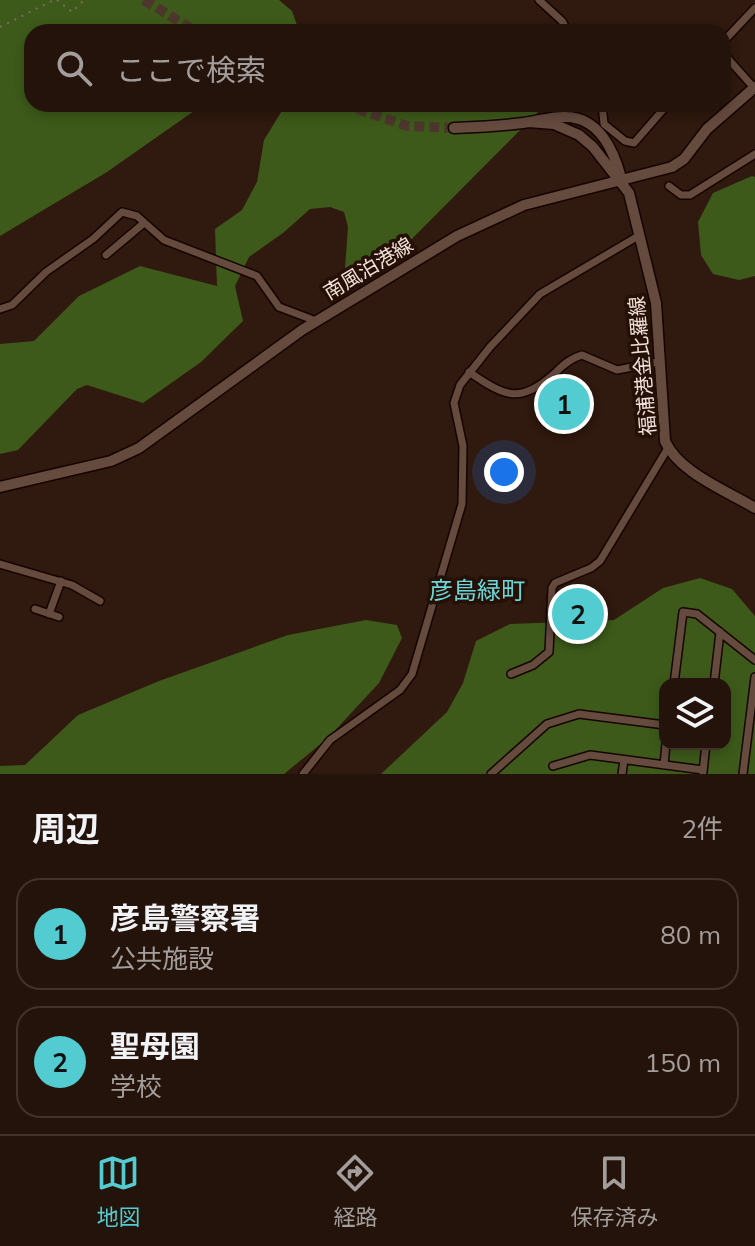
<!DOCTYPE html>
<html lang="ja">
<meta charset="utf-8">
<style>
:root{--surface:#24130a;--page:#2c1c13;--text:#f1f3f6;--muted:#a39e9c;--line:#41322b;--accent:#52ccd0}
body{margin:0;font-family:Mulish,"Noto Sans JP",sans-serif;background:var(--page);color:var(--text)}
.controls{position:absolute;right:24px;bottom:24px;display:grid;overflow:hidden;border-radius:16px;box-shadow:0 4px 12px #0003}
.controls button{width:72px;height:72px;display:grid;place-items:center;padding:0;border:0;border-bottom:2px solid var(--line);background:var(--surface);color:var(--text);font:40px sans-serif}
.you{position:absolute;left:504px;top:472px;width:28px;height:28px;margin:-20px;border:6px solid #fff;border-radius:50%;background:#1a73e8;box-shadow:0 0 0 12px #1a73e833}
.badge{display:grid;place-items:center;width:52px;height:52px;border-radius:50%;background:var(--accent);color:#111;font-size:26px;font-weight:700}
.pin{position:absolute;translate:-50% -50%;border:4px solid #fff;box-shadow:0 2px 8px #0006}
.list{margin:0;padding:0;list-style:none}
h2{display:flex;justify-content:space-between;align-items:center;height:104px;margin:0;padding:0 32px;font-size:34px}
h2 small{font-size:26px;font-weight:400;color:var(--muted)}
.list li{display:grid;grid-template-columns:52px 1fr auto;gap:24px;align-items:center;box-sizing:border-box;height:112px;margin:0 16px 16px;padding:0 16px;border:2px solid var(--line);border-radius:24px}
.list b{display:block;font-size:30px;white-space:nowrap}
.list p{margin:0;font-size:26px;white-space:nowrap;color:var(--muted)}
.list em{font-size:26px;font-style:normal;color:var(--muted)}
.icon{flex:none;width:44px;height:44px;fill:none;stroke:currentColor;stroke-width:2;stroke-linecap:round;stroke-linejoin:round}
.map{position:relative;flex:none;width:755px;height:774px;overflow:hidden}
.search{position:absolute;background:var(--surface);box-shadow:0 4px 12px #0003;left:24px;right:24px;top:24px;height:88px;display:flex;align-items:center;gap:20px;box-sizing:border-box;padding:0 28px;border-radius:24px;color:var(--muted);font-size:30px}
.sheet{height:360px;background:var(--surface)}
nav{display:flex;justify-content:space-around;align-items:center;box-sizing:border-box;height:112px;border-top:2px solid var(--line);background:var(--surface);font-size:22px;color:var(--muted)}
nav a{display:grid;justify-items:center;gap:4px}
nav .on{color:var(--accent)}
.map>svg:first-child{display:block}
</style>
<div class="map">
<svg width="755" height="774" viewBox="0 0 755 774">
<rect width="100%" height="100%" fill="#30190e"/>
<!-- forest -->
<path fill="#3d5a1a" fill-rule="evenodd" d="M0,0h279l13,11 6,17 -4,4h-262v72h172l-97,68 -107,64z
M286,104h260l-165,166 -20,7 -16,-9 3,-41 -4,-15 -14,-5 -20,2 -27,24 -34,24 -14,29 8,35 -42,41 -58,41 -56,-18 -10,4 -59,61 -18,4v-110l34,-3 45,-45 61,-30 77,20 -2,-57 27,-19 15,-28 7,-42z
M752,176l3,1v99l-16,4 -26,-6 -12,-19 -3,-33 15,-29z
M700,578l32,11 23,27v158h-374l66,-62 16,-29 13,-42 34,-17 104,-4 49,-32zM665,684h60v60h-60z
M366,620l31,5 5,13 -23,45 -51,55 -44,36h-284v-8l25,-1 53,-50 81,-34 129,-46z"/>
<g fill="none" stroke-linecap="round" stroke-linejoin="round">
<!-- secondary-tunnel -->
<path stroke="#4d372c" stroke-width="10" stroke-dasharray="10 5" stroke-linecap="butt" d="M144,0l53,32
M343,104l64,22 47,2"/>
<!-- street casing -->
<g stroke="#160400" stroke-width="10">
<path id="street" d="M539,0l23,21 6,11
M723,42l32,-34
M723,53l32,36
M602,104l2,20 21,17 9,2 34,-39
M669,186l12,9h9l65,-41
M106,255l38,-32
M0,309l12,-4 34,-33 47,-33 29,-27 15,4 27,24 93,36 22,31 37,14
M469,372c38,26 51,32 87,0 8,-8 15,-14 26,-17l35,15 41,-8
M0,564l72,21 28,16
M35,609l24,8
M49,614l12,-33
M511,674l22,-9 16,-13 3,-64 3,-5 36,-15 9,-7 68,-113
M674,684l9,-72 14,2 58,46
M714,684l6,-52
M664,765l2,-21
M553,766l37,-11 113,15
M703,772l3,-28
M303,774l27,-34 70,-50 12,-16 50,-170 1,-58 -9,-43 6,-18 30,-38 50,-53 100,-59
M491,774l56,-50 32,-10 86,11
M622,774l2,-14
M743,774l12,-97"/>
</g>
<!-- secondary casing -->
<g stroke="#160400" stroke-width="13">
<path id="secondary" d="M529,122l25,2 25,11 14,12 36,46 27,110 9,138c13,31 62,50 90,67
M454,128c23,-1 46,-2 69,-5 15,-2 30,-7 44,-6 32,1 47,34 54,61
M0,487l111,-26 28,-13 163,-118 155,-94 67,-31 148,-38 12,-8 23,-30 48,-42"/>
</g>
<!-- path -->
<path stroke="#7f6a61" stroke-width="2" stroke-dasharray="2 6" stroke-linecap="butt" d="M57,0l15,12 12,-12
M0,27l54,-27"/>
<!-- street -->
<use href="#street" stroke="#654a3e" stroke-width="7"/>
<!-- secondary -->
<use href="#secondary" stroke="#654a3e" stroke-width="10"/>
</g>
<g text-anchor="middle" dominant-baseline="central" stroke-width="7" stroke-linejoin="round" paint-order="stroke">
<!-- street labels -->
<g font-size="20" fill="#f1e0d9" stroke="#251005">
<text transform="translate(368 268) rotate(-31)">南風泊港線</text>
<text transform="translate(642 366) rotate(-95)">福浦港金比羅線</text>
</g>
<!-- quarter labels -->
<g font-size="24" fill="#6ad7da" stroke="#251005">
<text x="477" y="590">彦島緑町</text>
</g>
</g>
</svg>
<div class="controls">
<button><svg class="icon" aria-label="layers" viewBox="0 0 24 24"><path d="M12 4l9 5-9 5-9-5zM3 14l9 5 9-5"/></svg></button>
</div>
<div class="you"></div>
<div class="pin badge" style="left:564px;top:404px">1</div>
<div class="pin badge" style="left:578px;top:614px">2</div>
<div class="search"><svg class="icon" aria-label="search" viewBox="0 0 24 24"><circle cx="10" cy="10" r="6"/><path d="M15 15l6 6"/></svg>ここで検索</div>
</div>
<section class="sheet">
<h2>周辺<small>2件</small></h2>
<ul class="list">
<li><span class="badge">1</span><div><b>彦島警察署</b><p>公共施設</p></div><em>80 m</em></li>
<li><span class="badge">2</span><div><b>聖母園</b><p>学校</p></div><em>150 m</em></li>
</ul>
</section>
<nav>
<a class="on"><svg class="icon" aria-label="map" viewBox="0 0 24 24"><path d="M3 6l6-2 6 2 6-2v14l-6 2-6-2-6 2zM9 4v14M15 6v14"/></svg>地図</a>
<a><svg class="icon" aria-label="directions" viewBox="0 0 24 24"><path d="M12 3l9 9-9 9-9-9zM9 14v-3h6M13 9l2 2-2 2"/></svg>経路</a>
<a><svg class="icon" aria-label="saved" viewBox="0 0 24 24"><path d="M7 4h10v16l-5-4-5 4z"/></svg>保存済み</a>
</nav>
